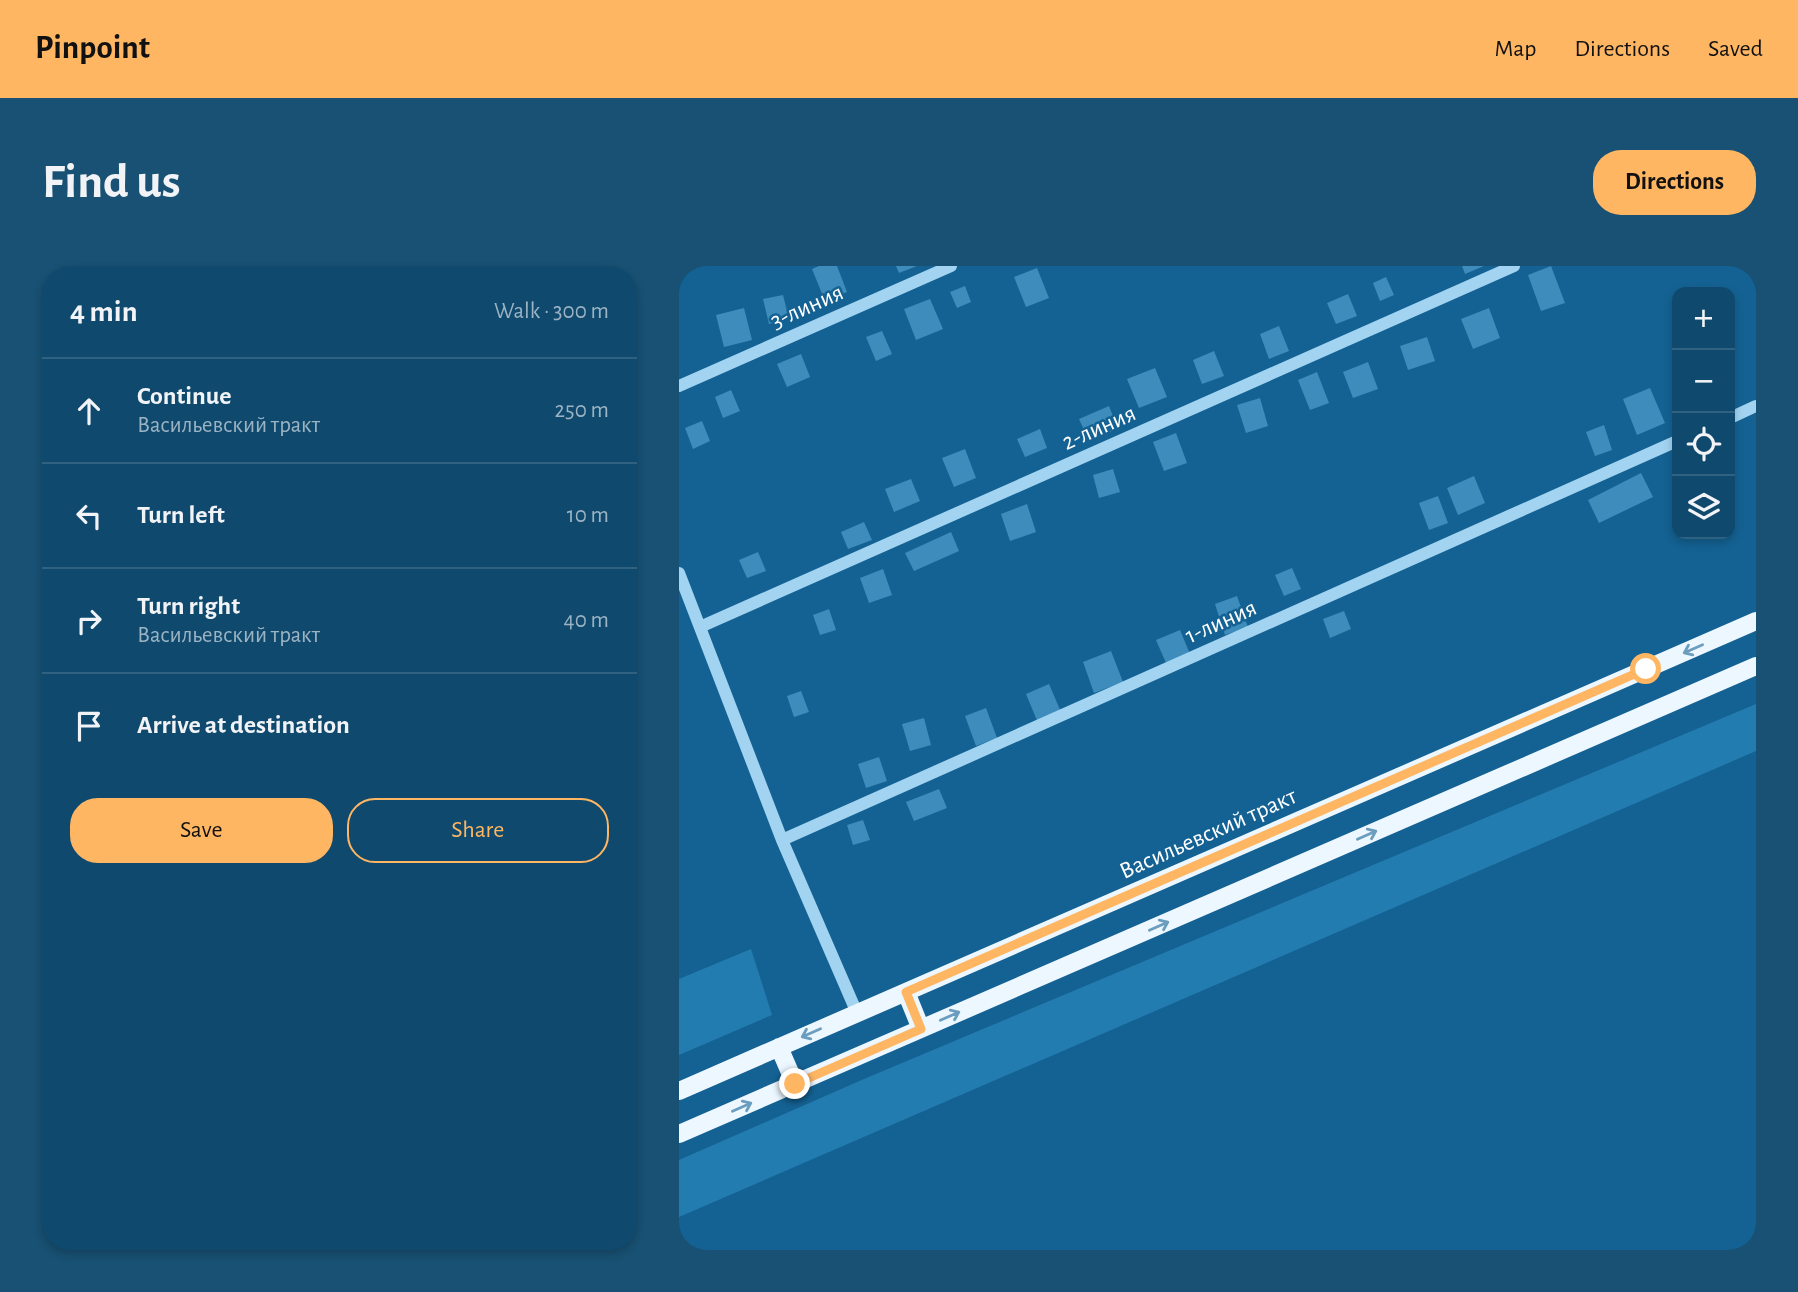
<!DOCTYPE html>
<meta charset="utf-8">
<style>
:root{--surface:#0f4a6e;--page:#185173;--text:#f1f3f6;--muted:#9bb3c2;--line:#2f6281;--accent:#ffb663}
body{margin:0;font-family:"Alegreya Sans",sans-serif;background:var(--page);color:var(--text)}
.controls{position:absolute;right:21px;top:21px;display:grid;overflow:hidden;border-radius:14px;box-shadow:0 4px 10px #0003}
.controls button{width:63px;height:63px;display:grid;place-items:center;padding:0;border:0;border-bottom:2px solid var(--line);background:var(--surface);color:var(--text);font:35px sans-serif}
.stop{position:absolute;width:21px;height:21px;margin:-16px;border:5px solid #ffb663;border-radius:50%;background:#fff}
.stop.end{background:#ffb663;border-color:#fff;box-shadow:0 2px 7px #0008}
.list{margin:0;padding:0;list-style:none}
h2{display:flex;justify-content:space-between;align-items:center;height:91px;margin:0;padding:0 28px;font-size:30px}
h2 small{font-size:23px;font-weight:400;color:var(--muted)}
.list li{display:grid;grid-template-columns:46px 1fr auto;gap:21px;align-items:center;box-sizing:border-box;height:105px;padding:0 28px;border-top:2px solid var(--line)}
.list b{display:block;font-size:26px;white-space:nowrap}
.list p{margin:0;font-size:23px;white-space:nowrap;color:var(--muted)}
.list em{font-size:23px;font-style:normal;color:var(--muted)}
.actions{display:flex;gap:14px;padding:21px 28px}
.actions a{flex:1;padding:16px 0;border:2px solid var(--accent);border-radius:28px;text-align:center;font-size:24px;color:var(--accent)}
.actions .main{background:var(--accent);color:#111}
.icon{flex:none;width:38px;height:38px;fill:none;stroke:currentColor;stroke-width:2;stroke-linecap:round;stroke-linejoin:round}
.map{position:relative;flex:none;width:1077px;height:984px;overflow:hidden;border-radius:28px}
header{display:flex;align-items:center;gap:42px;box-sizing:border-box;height:98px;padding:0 35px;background:var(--accent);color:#111}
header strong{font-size:33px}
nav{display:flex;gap:38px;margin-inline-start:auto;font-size:24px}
.intro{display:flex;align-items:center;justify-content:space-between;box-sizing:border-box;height:168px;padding:0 42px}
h1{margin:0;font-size:49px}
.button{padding:18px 32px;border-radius:28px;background:var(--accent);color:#111;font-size:24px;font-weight:700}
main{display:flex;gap:42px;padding:0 42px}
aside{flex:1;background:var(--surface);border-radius:28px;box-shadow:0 4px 10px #0003}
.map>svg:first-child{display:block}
</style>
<header>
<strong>Pinpoint</strong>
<nav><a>Map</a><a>Directions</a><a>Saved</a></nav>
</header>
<div class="intro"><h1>Find us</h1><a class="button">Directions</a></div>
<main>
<aside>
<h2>4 min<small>Walk · 300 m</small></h2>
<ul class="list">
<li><svg class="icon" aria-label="ahead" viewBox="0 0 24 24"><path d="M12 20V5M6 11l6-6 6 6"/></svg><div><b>Continue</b><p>Васильевский тракт</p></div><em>250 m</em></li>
<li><svg class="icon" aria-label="left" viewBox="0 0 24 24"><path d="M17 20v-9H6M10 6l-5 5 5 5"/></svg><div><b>Turn left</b></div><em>10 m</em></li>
<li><svg class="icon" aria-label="right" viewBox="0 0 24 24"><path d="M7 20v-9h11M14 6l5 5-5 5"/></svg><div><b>Turn right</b><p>Васильевский тракт</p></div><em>40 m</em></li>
<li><svg class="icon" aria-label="arrive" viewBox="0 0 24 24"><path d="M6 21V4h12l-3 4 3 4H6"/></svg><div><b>Arrive at destination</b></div></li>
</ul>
<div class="actions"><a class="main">Save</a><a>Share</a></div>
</aside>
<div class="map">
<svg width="1077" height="984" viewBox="0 0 1077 984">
<rect width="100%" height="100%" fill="#146293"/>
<!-- green -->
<path fill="#237cb0" d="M1077,438v47l-1077,466v-57l185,-81z
M72,683l21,66 -93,40v-76z"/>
<!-- building -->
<path fill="#3d8cbb" d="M140,0h18l10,26 -22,9 -13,-32z
M217,0h21l-18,7z
M783,0h22l-19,8z
M872,0l14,37 -24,8 -13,-36z
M358,2l12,30 -23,9 -12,-30z
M707,11l8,18 -14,6 -7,-18z
M286,20l6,16 -14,6 -7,-16z
M669,28l9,22 -21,8 -9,-21z
M104,29l6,24 -20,5 -6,-25z
M251,33l13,30 -27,11 -12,-31z
M65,42l8,32 -28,7 -8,-32z
M810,42l11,30 -27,11 -12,-30z
M600,60l10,25 -20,8 -9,-25z
M203,65l10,23 -16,7 -10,-24z
M748,71l8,24 -27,9 -8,-24z
M535,85l10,25 -22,8 -9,-24z
M122,88l9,23 -23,10 -10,-23z
M689,96l10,27 -25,9 -10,-26z
M476,102l12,29 -28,11 -12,-29z
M638,106l12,31 -19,7 -12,-30z
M971,122l15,35 -28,12 -14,-36z
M52,124l9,21 -17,7 -8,-21z
M581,132l8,28 -22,7 -9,-28z
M430,140l9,23 -29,12 -10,-22z
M23,155l8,20 -17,8 -8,-21z
M925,159l8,25 -17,6 -9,-24z
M361,163l7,19 -22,9 -8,-18z
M497,167l11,30 -23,8 -11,-29z
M286,183l11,29 -22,9 -12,-29z
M434,203l7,23 -21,6 -6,-23z
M962,207l12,24 -54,26 -11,-23z
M795,210l11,27 -27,12 -11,-27z
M232,213l9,22 -26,11 -9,-23z
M759,230l10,27 -19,7 -10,-27z
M348,238l9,28 -26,9 -9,-27z
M185,256l8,18 -24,9 -7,-17z
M272,266l8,19 -45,20 -9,-18z
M79,286l8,19 -19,7 -8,-18z
M613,302l9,21 -17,7 -9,-21z
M204,303l9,26 -23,8 -9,-25z
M558,330l11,31 -23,8 -10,-31z
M150,343l7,21 -16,5 -7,-20z
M665,345l7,18 -21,9 -7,-19z
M501,364l10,24 -24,9 -10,-23z
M432,385l12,31 -29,11 -11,-31z
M370,418l12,28 -23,11 -12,-29z
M122,425l8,21 -15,5 -7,-21z
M307,442l11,30 -21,8 -11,-30z
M245,452l7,27 -21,6 -8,-27z
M200,491l8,24 -21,7 -8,-24z
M260,523l8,19 -33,13 -8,-19z
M184,554l7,20 -17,5 -6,-20z"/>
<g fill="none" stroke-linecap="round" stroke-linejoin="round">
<!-- minor -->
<path stroke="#a2d4f2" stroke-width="12" d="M0,120l272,-120
M1051,152l26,-12
M0,307l103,267 75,173
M21,361l814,-361
M103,574l895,-399"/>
<!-- major -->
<path stroke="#edf7ff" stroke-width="18" d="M227,726l15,37
M100,781l16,37
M0,825l1077,-470
M0,868l1077,-468"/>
</g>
<!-- one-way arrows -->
<defs><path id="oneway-shaft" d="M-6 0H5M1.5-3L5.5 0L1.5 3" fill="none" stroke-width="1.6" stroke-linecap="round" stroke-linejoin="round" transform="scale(1.75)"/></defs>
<g stroke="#6b9ebe">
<use href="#oneway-shaft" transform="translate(1014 383) rotate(156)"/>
<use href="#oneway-shaft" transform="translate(688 569) rotate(-24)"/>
<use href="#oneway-shaft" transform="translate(480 660) rotate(-24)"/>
<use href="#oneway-shaft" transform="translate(271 750) rotate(-24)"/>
<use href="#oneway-shaft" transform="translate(132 767) rotate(156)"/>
<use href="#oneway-shaft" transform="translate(63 841) rotate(-24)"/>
</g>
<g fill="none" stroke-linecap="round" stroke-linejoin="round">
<!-- route -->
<path stroke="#ffb663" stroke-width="9" d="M116,818l126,-55 -15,-37 740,-323"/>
</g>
<g text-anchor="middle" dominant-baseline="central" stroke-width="5" stroke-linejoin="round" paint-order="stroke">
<!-- street labels -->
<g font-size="24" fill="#fff" stroke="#146293">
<text transform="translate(128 41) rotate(-24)">3-линия</text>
<text transform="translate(420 162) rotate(-24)">2-линия</text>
<text transform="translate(542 356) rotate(-24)">1-линия</text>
<text transform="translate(529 568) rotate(-24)">Васильевский тракт</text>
</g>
</g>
</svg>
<div class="controls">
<button>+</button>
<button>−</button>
<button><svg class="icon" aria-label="locate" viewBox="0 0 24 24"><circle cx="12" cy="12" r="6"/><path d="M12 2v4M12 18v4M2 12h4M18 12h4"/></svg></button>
<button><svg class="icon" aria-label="layers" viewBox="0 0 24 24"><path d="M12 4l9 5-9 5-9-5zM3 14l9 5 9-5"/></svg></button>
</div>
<div class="stop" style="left:967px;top:403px"></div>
<div class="stop end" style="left:116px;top:818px"></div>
</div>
</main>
